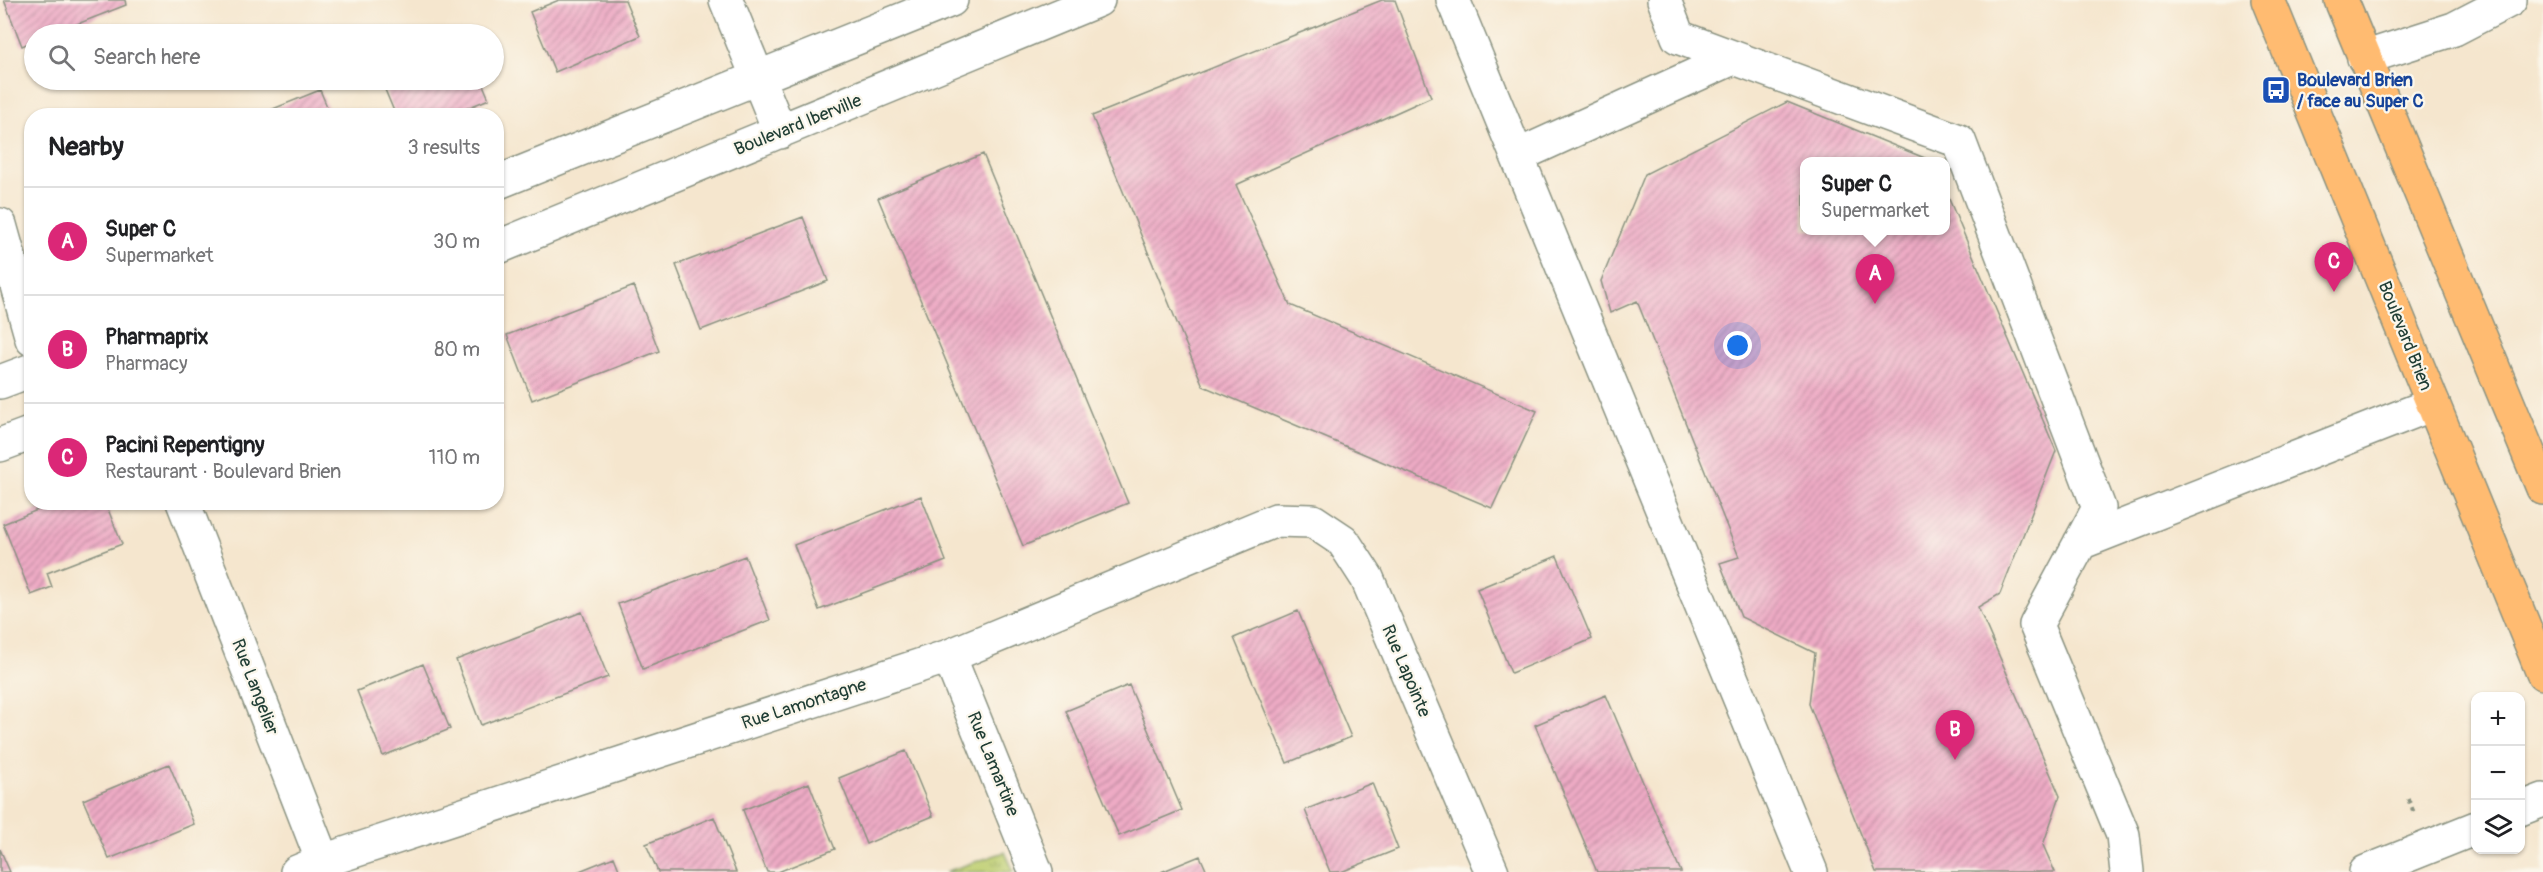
<!DOCTYPE html>
<meta charset="utf-8">
<style>
:root{--surface:#fff;--page:#f6f6f6;--text:#202124;--muted:#757577;--line:#e0e0e0;--accent:#db2777}
body{margin:0;font-family:Pangolin,sans-serif;background:var(--page);color:var(--text)}
.controls{position:absolute;right:18px;bottom:18px;display:grid;overflow:hidden;border-radius:12px;box-shadow:0 2px 4px #0004}
.controls button{width:54px;height:54px;display:grid;place-items:center;padding:0;border:0;border-bottom:2px solid var(--line);background:var(--surface);color:var(--text);font:30px sans-serif}
.you{position:absolute;left:1738px;top:346px;width:21px;height:21px;margin:-15px;border:4px solid #fff;border-radius:50%;background:#1a73e8;box-shadow:0 0 0 9px #1a73e833}
.badge{display:grid;place-items:center;width:39px;height:39px;border-radius:50%;background:var(--accent);color:#fff;font-size:20px;font-weight:700}
.pin{position:absolute;translate:-50% -50px;filter:drop-shadow(0 2px 3px #0008)}
.pin::after{content:'';position:absolute;top:32px;width:21px;height:18px;background:inherit;clip-path:polygon(0 0,100% 0,50% 100%)}
.popup{position:absolute;left:1800px;top:157px;width:150px;height:78px;box-sizing:border-box;display:grid;place-content:center;border-radius:12px;background:var(--surface);filter:drop-shadow(0 2px 4px #0005);font-size:20px;white-space:nowrap;color:var(--muted)}
.popup b{font-size:22px;color:var(--text)}
.popup::after{content:'';position:absolute;left:50%;top:100%;margin-left:-12px;border:12px solid transparent;border-top-color:var(--surface)}
.list{margin:0;padding:0;list-style:none}
h2{display:flex;justify-content:space-between;align-items:center;height:78px;margin:0;padding:0 24px;font-size:26px}
h2 small{font-size:20px;font-weight:400;color:var(--muted)}
.list li{display:grid;grid-template-columns:39px 1fr auto;gap:18px;align-items:center;box-sizing:border-box;height:108px;padding:0 24px;border-top:2px solid var(--line)}
.list b{display:block;font-size:22px;white-space:nowrap}
.list p{margin:0;font-size:20px;white-space:nowrap;color:var(--muted)}
.list em{font-size:20px;font-style:normal;color:var(--muted)}
.icon{flex:none;width:33px;height:33px;fill:none;stroke:currentColor;stroke-width:2;stroke-linecap:round;stroke-linejoin:round}
.map{position:relative;flex:none;width:2543px;height:872px;overflow:hidden}
.search{position:absolute;background:var(--surface);box-shadow:0 2px 4px #0004;left:24px;top:24px;width:480px;height:66px;display:flex;align-items:center;gap:15px;box-sizing:border-box;padding:0 21px;border-radius:33px;color:var(--muted);font-size:22px}
.panel{position:absolute;background:var(--surface);box-shadow:0 2px 4px #0004;left:24px;top:108px;width:480px;height:402px;border-radius:24px}
.map>svg:first-child{display:block}
</style>
<div class="map">
<svg width="2543" height="872" viewBox="0 0 2543 872">
<defs>
<pattern id="park-tufts" width="24" height="20" patternUnits="userSpaceOnUse" patternTransform="scale(1.5)"><rect width="24" height="20" fill="#bdce70"/><path d="M3 7l-1-3M5 7V3M7 7l1-3M15 17l-1-3M17 17v-4M19 17l1-3" fill="none" stroke="#99a85d"/></pattern>
<pattern id="building-hatch" width="6" height="6" patternUnits="userSpaceOnUse" patternTransform="scale(1.5)"><rect width="6" height="6" fill="#eeabc5"/><path d="M-1 1l2-2M0 6l6-6M5 7l2-2" fill="none" stroke="#c08ca1"/></pattern>
</defs>
<rect width="100%" height="100%" fill="#fbf7ec"/>
<filter id="ink" filterUnits="userSpaceOnUse"><feTurbulence type="fractalNoise" baseFrequency=".0167" numOctaves="2"/><feDisplacementMap in="SourceGraphic" scale="12" xChannelSelector="R" yChannelSelector="G"/><feConvolveMatrix kernelMatrix="1 2 1 2 8 2 1 2 1" color-interpolation-filters="sRGB"/></filter>
<filter id="wash" filterUnits="userSpaceOnUse"><feTurbulence type="fractalNoise" baseFrequency=".008" numOctaves="4" result="noise"/><feDisplacementMap in="SourceGraphic" scale="24" xChannelSelector="R" yChannelSelector="G"/><feGaussianBlur stdDeviation="1.35" result="paint"/><feColorMatrix in="noise" values="0 0 0 0 0 0 0 0 0 0 0 0 0 0 0 0 0 1.4 0 .05"/><feComposite in="paint" operator="in"/></filter>
<g filter="url(#wash)">
<rect width="100%" height="100%" fill="#f5e6ce"/>
<!-- park -->
<path fill="url(#park-tufts)" stroke="#6e8652" stroke-width="1.5" d="M1005,852l9,20h-69z"/>
<g id="blocks">
<!-- building -->
<path fill="url(#building-hatch)" d="M4,0h121l1,5 -74,29h-18v7l-12,5z
M559,0h66l15,36 -85,36 -25,-60z
M1382,0h13l36,97 -195,88 54,120 247,106 -45,97 -289,-122 -111,-270z
M381,80h100l8,19 -41,17h-52z
M320,90l11,26h-73v-1z
M1787,102l145,59 -128,1v68h142v-38l110,259 -56,143 -22,13 82,189 -17,49 12,27h-179l-67,-168 6,-51 -74,-36 -21,-54 19,-6 -102,-256 -27,12 -9,-32 44,-107z
M983,154l145,349 -105,43 -145,-348z
M803,217l25,64 -127,49 -25,-65z
M634,286l25,65 -127,49 -25,-65z
M496,393l7,18 -7,3z
M921,496l25,65 -127,49 -25,-65z
M57,502h48l17,42 -75,29 5,14 -21,8 -28,-71z
M745,556l25,64 -127,49 -25,-65z
M1557,556l35,83 -81,34 -34,-84z
M1298,611l53,126 -64,26 -53,-125z
M582,612l26,65 -127,48 -25,-65z
M423,664l27,65 -67,27 -26,-65z
M1129,685l53,125 -63,26 -53,-125z
M1606,695l75,177h-84l-62,-147z
M906,751l27,65 -67,28 -27,-66z
M169,764l25,60 -85,35 -26,-59z
M809,783l26,66 -57,23h-11l-24,-62z
M1372,783l26,66 -57,23h-11l-25,-62z
M714,817l22,55h-78l-12,-28z
M0,849l10,23h-10z
M1200,856l7,16h-46z
M614,857l6,15h-43z"/>
</g>
</g>
<g filter="url(#ink)">
<use href="#blocks" fill-opacity="0" stroke="#8a9281" stroke-width="1.5"/>
<g fill="none" stroke-linecap="round" stroke-linejoin="round">
<!-- minor casing -->
<g stroke="#8a9281" stroke-width="36">
<path id="minor" d="M726,0l54,132
M1453,0l358,872
M1664,0l14,37 281,104 140,367 -63,117 87,210 4,37
M2364,58l90,-29 56,-29
M1517,156l216,-98
M496,183l455,-183
M0,225l32,114
M496,248l602,-248
M0,382l32,-12
M0,445l32,-12
M183,502l144,370
M2080,543l353,-139
M949,656l87,216
M2520,809l23,-9
M297,872l26,-11 626,-205 327,-136 37,1 30,20 24,37 125,294
M2366,872l110,-44"/>
</g>
<!-- major casing -->
<g stroke="#8a9281" stroke-width="36">
<path id="major" d="M2268,0l275,673
M2341,0l202,488"/>
</g>
<!-- path -->
<path stroke="#8a9281" stroke-width="4" stroke-dasharray="4.5 4.5" stroke-linecap="butt" d="M2408,799l7,16"/>
<!-- minor -->
<use href="#minor" stroke="#fff" stroke-width="33"/>
<!-- major -->
<use href="#major" stroke="#ffbb71" stroke-width="33"/>
</g>
</g>
<!-- icons -->
<defs>
<g id="bus-square" transform="scale(1.5)"><rect x="-9" y="-9" width="18" height="18" rx="4" fill="#1a4fb4" stroke="#fbf7ec"/><path d="M-5-6H5V4H4V6H2V4H-2V6H-4V4H-5ZM-3.5-4V0h7V-4ZM-3.5 1.2v1.5H-2V1.2ZM2 1.2v1.5H3.5V1.2Z" fill="#fff"/></g>
</defs>
<g fill-rule="evenodd">
<use href="#bus-square" x="2276" y="90"/>
</g>
<g text-anchor="middle" dominant-baseline="central" stroke-width="4.5" stroke-linejoin="round" paint-order="stroke">
<!-- transit labels -->
<g font-size="18" font-weight="bold" fill="#164399" stroke="#fbf7ec" text-anchor="start">
<text x="2297" y="80">Boulevard Brien<tspan x="2297" dy="21">/ face au Super C</tspan></text>
</g>
<!-- street labels -->
<g font-size="18" fill="#1f3d34" stroke="#fbf7ec">
<text transform="translate(798 125) rotate(-22)">Boulevard Iberville</text>
<text transform="translate(2405 336) rotate(68)">Boulevard Brien</text>
<text transform="translate(1406 671) rotate(67)">Rue Lapointe</text>
<text transform="translate(255 687) rotate(69)">Rue Langelier</text>
<text transform="translate(804 704) rotate(-18)">Rue Lamontagne</text>
<text transform="translate(993 764) rotate(68)">Rue Lamartine</text>
</g>
</g>
</svg>
<div class="controls">
<button>+</button>
<button>−</button>
<button><svg class="icon" aria-label="layers" viewBox="0 0 24 24"><path d="M12 4l9 5-9 5-9-5zM3 14l9 5 9-5"/></svg></button>
</div>
<div class="you"></div>
<div class="pin badge" style="left:1875px;top:304px">A</div>
<div class="popup"><b>Super C</b>Supermarket</div>
<div class="pin badge" style="left:1955px;top:760px">B</div>
<div class="pin badge" style="left:2334px;top:292px">C</div>
<div class="search"><svg class="icon" aria-label="search" viewBox="0 0 24 24"><circle cx="10" cy="10" r="6"/><path d="M15 15l6 6"/></svg>Search here</div>
<section class="panel">
<h2>Nearby<small>3 results</small></h2>
<ul class="list">
<li><span class="badge">A</span><div><b>Super C</b><p>Supermarket</p></div><em>30 m</em></li>
<li><span class="badge">B</span><div><b>Pharmaprix</b><p>Pharmacy</p></div><em>80 m</em></li>
<li><span class="badge">C</span><div><b>Pacini Repentigny</b><p>Restaurant · Boulevard Brien</p></div><em>110 m</em></li>
</ul>
</section>
</div>
